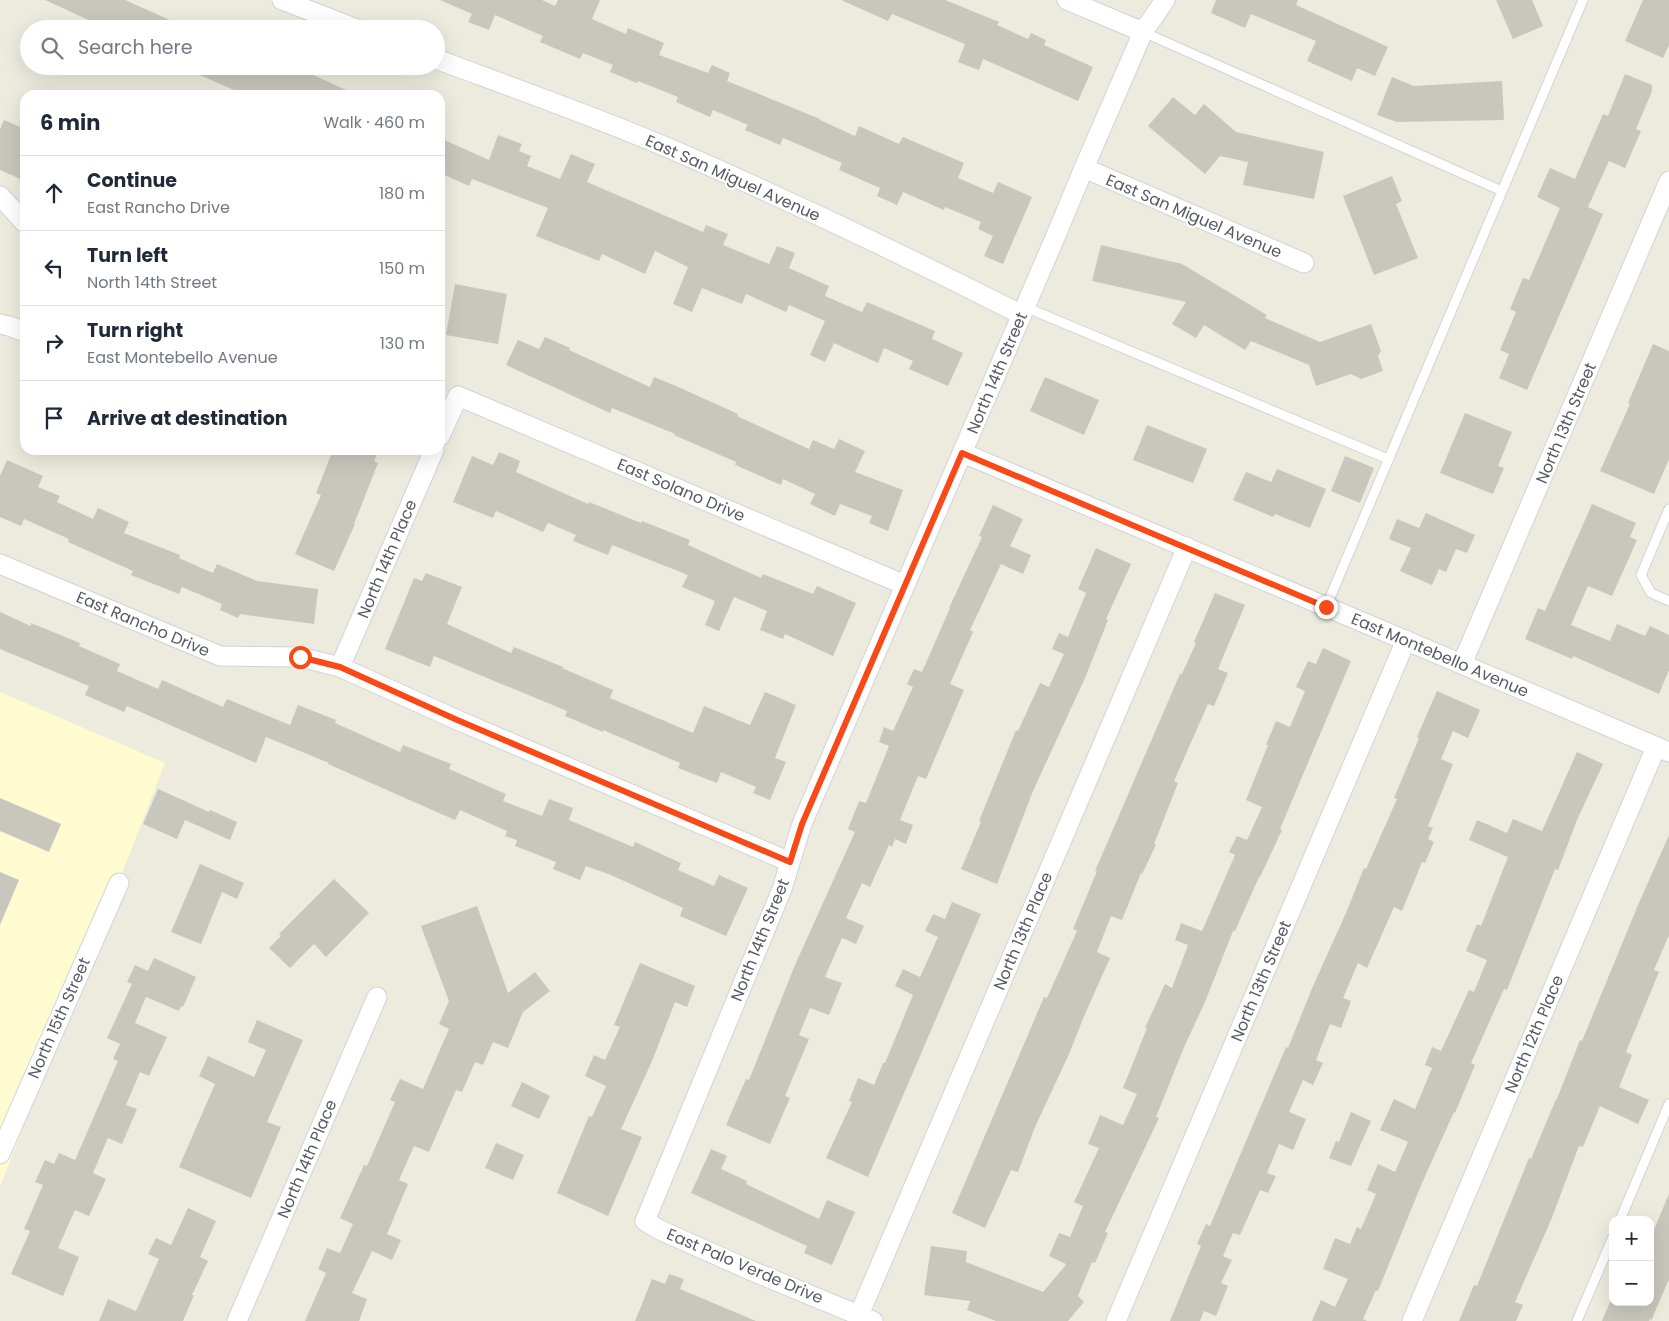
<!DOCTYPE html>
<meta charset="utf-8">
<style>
:root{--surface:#fff;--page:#f2f2f3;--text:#1f2937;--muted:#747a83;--line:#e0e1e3}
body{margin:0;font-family:Poppins,sans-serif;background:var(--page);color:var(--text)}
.controls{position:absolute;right:15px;bottom:15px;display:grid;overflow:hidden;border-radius:10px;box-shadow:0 5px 20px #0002}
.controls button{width:45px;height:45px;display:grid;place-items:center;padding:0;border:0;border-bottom:1px solid var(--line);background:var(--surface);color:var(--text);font:25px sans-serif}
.stop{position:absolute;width:15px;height:15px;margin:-11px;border:4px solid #f94917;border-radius:50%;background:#fff}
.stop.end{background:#f94917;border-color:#fff;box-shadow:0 1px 5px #0008}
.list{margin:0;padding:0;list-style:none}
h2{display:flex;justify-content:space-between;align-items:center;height:65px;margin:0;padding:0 20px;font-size:21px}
h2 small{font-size:16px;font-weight:400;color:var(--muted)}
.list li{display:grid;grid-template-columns:32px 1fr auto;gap:15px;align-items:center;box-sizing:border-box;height:75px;padding:0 20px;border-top:1px solid var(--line)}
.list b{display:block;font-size:19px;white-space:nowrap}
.list p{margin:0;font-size:16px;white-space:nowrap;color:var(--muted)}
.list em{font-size:16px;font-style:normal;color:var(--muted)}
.icon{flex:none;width:28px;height:28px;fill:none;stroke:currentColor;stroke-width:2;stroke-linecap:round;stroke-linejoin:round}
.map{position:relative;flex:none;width:1669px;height:1321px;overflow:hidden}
.search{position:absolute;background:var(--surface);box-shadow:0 5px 20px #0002;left:20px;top:20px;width:425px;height:55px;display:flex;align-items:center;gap:12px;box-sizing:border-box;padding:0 18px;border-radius:28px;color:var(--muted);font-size:19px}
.panel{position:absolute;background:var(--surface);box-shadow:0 5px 20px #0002;left:20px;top:90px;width:425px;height:365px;border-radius:15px}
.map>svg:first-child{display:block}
</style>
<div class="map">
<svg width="1669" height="1321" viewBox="0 0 1669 1321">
<rect width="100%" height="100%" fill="#ecebdd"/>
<!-- commercial -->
<path fill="#fffbd0" d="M0,692l165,71 -165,424z"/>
<!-- building -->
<path fill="#c9c7bd" d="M45,0h80l65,29h-82z
M440,0h102l13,6 3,-6h42l-8,19 34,15 2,-6 36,15 -5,12 49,18 4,-8 18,8 -3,8 93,38v1l35,16 4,-10 40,18 4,-7 61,26 -6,15 35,15 5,-11 34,15 -29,67 -19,-8 9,-20 -15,-7 3,-7 -36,-15 -1,3 -41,-18 -6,13 -20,-9 3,-8 -41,-18 3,-7 -59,-25 -3,7 -35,-15 3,-5 -35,-15 -3,7 -34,-15 2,-5 -40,-16 -1,2 -27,-11 3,-7 -30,-12 -3,6 -40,-17 3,-6 -48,-21 -6,15 -21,-8 4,-8z
M841,0h104l54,22 -2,3 31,14 3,-6 15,7 -2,5 49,22 -15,34 -95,-42 -4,11 -21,-8 7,-18 -73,-30 -4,7z
M1216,0h82l-2,5 92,42 -13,29 -18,-8 -5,13 -45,-20 9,-20 -65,-27 -6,14 -34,-15z
M1496,0h36l11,26 -30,13z
M1643,0h26v45l-6,13 -38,-17z
M179,66h133l-3,7 48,22h-126l3,-5z
M1625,74l27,11v6l-16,38 5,2 -16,37 -16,-7 -21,46 15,7 -76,176 -28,-12 10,-24 -9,-4 16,-38 -6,-3 13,-31 6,2 31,-72 -23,-11 13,-29 25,11 28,-65 5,2z
M1392,77l22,9 88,-5 2,39 -107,2 -20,-7z
M1173,97l22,18 9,-11 32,28 88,20 -10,47 -71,-14 5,-23 -28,-6 -15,18 -57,-48z
M4,120l21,9v52l-25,-11v-41z
M498,135l24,9 -3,7 12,5 -4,10 33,13 11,-25 24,10 -8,18 116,50 3,-7 22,9 -5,11 46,19 8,-18 18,7 -6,15 40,18 -4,10 37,16 5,-10 68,29 -3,8 31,14 -15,33 -39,-17 4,-8 -29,-13 -6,15 -44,-20 -9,19 -15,-7 15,-34 -36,-16 -3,7 -40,-18 -4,10 -40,-16 -10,24 -19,-8 15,-37 -33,-16 -10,23 -43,-20 -3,7 -63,-25 12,-28 -76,-29 -3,7 -29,-13v-35l49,22z
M1392,176l10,25 -6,3 22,54 -44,17 -31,-79z
M1101,245l81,19 85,51 -2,3 55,24 51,-18 10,27 -3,5 5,15 -22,8 -10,-5 -35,12 -7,-21 -58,-24 -6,9 -41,-25 -8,13 -24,-14 14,-22 -94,-21z
M455,284l52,10 -9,50 -52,-9z
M545,337l25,11 -1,2 81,37 4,-10 22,9 62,28 -1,2 72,33 4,-9 21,9 5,-10 26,12 -10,21 48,18 -15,41 -19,-8 3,-7 -32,-12 -5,12 -25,-12 5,-10 -32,-15 -2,6 -46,-20 1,-3 -62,-27 1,-1 -63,-26 -2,5 -104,-48 12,-25 21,9z
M1653,344l16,7v108l-15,35 -54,-23 30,-67 -2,-1z
M1045,377l54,23 -15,35 -54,-24z
M1465,413l47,19 -14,34 6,2 -11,26 -53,-21z
M1147,425l60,24 -14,34 -60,-23z
M333,450h46l-5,11 4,2 -24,61h1l-21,47 -39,-17 26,-59 -5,-2z
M499,452l21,9 -4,11 72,32 1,-2 52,21 1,-2 48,19 -2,5 73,33 2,-4 50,20 4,-8 39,17 -23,53 -48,-22 -2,5 -23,-9 7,-19 -33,-14 -15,34 -14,-6 10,-24 -33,-14 6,-12 -76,-30 -4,10 -35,-14 3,-6 -28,-12 -5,9 -47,-21 -3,7 -40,-16 19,-46 21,9z
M1345,456l29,12 -14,35 -29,-12z
M7,460l36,16 -5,11 22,9 -3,6 36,17 5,-11 31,14 -5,11 56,22 -1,3 34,15 4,-9 40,17 61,8 -4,35 -74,-10 -2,4 -18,-8 2,-6 -40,-17 -3,7 -48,-19 2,-4 -65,-29 1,-3 -45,-20 -3,7 -21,-9v-41z
M1277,469l49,20 -16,39 -35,-14 -2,3 -40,-17 13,-28 25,10z
M1592,504l44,19 -6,14 7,3 -25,56 -24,-10 -17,39 39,16 7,-17 28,12 5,-10 19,9v35l-10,24 -86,-38 -1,3 -47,-20 13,-31 7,3z
M993,505l30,14 -13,27 21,9 -8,19 -22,-10 -31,66 3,2 -23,52 14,6 -38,89 -8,-3 -18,44 13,5 -7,19 -11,-5 -3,8 -3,-2 -19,42 -8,-4 -16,35 18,8 -8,18 -14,-6 -17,39 17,6 -13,32 -19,-7 -11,27 10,4 -24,57 5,2 -20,46 -44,-19 20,-46 3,1 46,-115 60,-133 -7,-3 11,-28 7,2 23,-57 -10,-4 5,-15 9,4 20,-44 -6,-3 7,-15 8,3 28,-64h-1l33,-71 -3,-1z
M1426,513l49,22 -8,18 -11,-4 -10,23 -7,-3 -7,16 -32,-14 11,-23 -22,-9 8,-20 22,9z
M1096,548l35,16 -25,55 2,1 -23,58 -52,113 -36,93 -36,-15 20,-47 -2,-1 37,-91 2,1 22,-48 9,4 15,-33 -12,-5 7,-16 9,4 18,-44 -8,-4z
M426,573l36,14 -15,37 64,29 3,-6 49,20 -1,1 51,22 -3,8 83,35 11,-27 46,19 15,-33 31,13 -21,53 11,4 -16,38 -17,-7 3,-6 -35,-15 -4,11 -39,-15 2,-5 -77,-33v2l-38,-16 2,-5 -133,-55 -4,11 -45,-18 29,-71 8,3z
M1215,593l30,12 -27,64 10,4 -14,33 -6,-2 -34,77 4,2 -24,61 2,1 -14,29 -1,-1 -19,47 -11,-4 -14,36 13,6 -25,56 -16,40 -34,73 -17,45 -7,-2 -26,58 -33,-15 92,-216 3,1 30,-67 -4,-2 24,-58h-2l85,-197h2l14,-31 -2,-1z
M0,612l31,14v-3l49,20 -1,3 41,18 -3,7 41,18 4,-9 61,27 4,-8 63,26 8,-20 38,15 -1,3 65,29 3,-7 48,19 -2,5 57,25 -3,7 39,15 7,-17 24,9 -4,12 64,27 2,-5 46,21 -3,7 36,16 5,-11 29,13 -22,48 -46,-20 3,-8 -72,-33 -25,-9 -6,14 -27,-11 3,-7 -41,-16 2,-6 -12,-4 2,-5 -47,-21 -5,10 -127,-56 1,-1 -63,-26 -10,26 -129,-57 -3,6 -39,-17 4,-9 -89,-37z
M1323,648l28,13 -71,168 2,1 -22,47h-1l-24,54h-2l-28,71 -20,43 -29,72 3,1 -54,114 3,1 -13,30 -3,-1 -14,34 6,6 -16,19h-72l-29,-11 3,-9 -46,-6 7,-49 36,5 -1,11 77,30 22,-26 1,-2 -17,-8 10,-23 11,4 13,-31 -9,-4 25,-54 -11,-4 12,-29 23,10 14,-31 -14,-6 24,-60h-2l20,-44 7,4 16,-43 -13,-5 6,-17 21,8 33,-76 -6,-3 8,-16 10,4 15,-33 -16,-7 22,-55h-2l10,-24 14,6 15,-36 -9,-4 12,-26 8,3z
M1437,691l43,19 -12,28 -15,-7 -12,28 12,5 -25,62 5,2 -5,11 6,3 -9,21 -3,-1 -20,49 -8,-4 -27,61 -9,-5 -15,35 8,3 -10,27 -11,-4 -14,36 7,3 -10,22 -10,-5 -14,32 17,7 -13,31 -14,-6 -12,29 9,3 -8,17 -8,-3 -20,45 -7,-2 -10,23 9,4 -11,23 7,3 -12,30 -12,-5 -4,10h-30l31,-75 -4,-2 9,-20 4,2 76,-179 2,1 25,-62 33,-73 18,-45 2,1 31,-70 -3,-1 25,-60 -2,-1z
M1577,752l26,12 -26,56 -19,50 -3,-1 -48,121 -3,-1 -33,74 4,2 -20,48 -1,-1 -32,71 -44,108 -2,-1 -13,29 4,2h-55l9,-21 14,7 13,-28 -25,-10 12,-31 15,6 7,-17 4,2 15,-35 -9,-4 11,-26 17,8 13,-30 -28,-12 14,-31 21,10 17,-41 -7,-3 7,-18 9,4 28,-61 5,2 13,-32 -21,-9 11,-27 4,2 27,-69 -39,-17 8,-20 30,13 6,-14 29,12z
M158,789l51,23 1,-2 27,12 -7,18 -45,-20 -8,19 -34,-15z
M0,798l61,26 -12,28 -49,-21z
M1669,835v100l-15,35 5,2 -33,80 6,3 -13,32 30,13 -11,24 -38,-18 -17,41 -4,-1 -28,74 -36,82 8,3 -7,16h-57l15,-36 3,1 52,-128 2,1 25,-60h1l23,-59 2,1 56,-136z
M200,864l44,19 -7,16 -15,-7 -21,52 -30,-12z
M0,872l19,8 -19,45z
M334,879l35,34 -43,44 -12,-13 -24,24 -21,-20 12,-12 -2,-2z
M952,902l29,12 -113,263 -42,-19 26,-56 -3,-1 9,-23 16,7 9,-22h2l28,-68 -18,-9 8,-17 17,8 18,-40 -13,-6 8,-17 12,5z
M477,906l31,87 27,-21 15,19 -27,21 -15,36 -15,-6 -10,23 -8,-3 -13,30 -6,-2 -27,62 -15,-6 -15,34 9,4 -21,50 14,6 -9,20 -20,-9 -20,42 15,6 -8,22h-54l21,-48 -8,-4 9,-21 13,5 13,-29 -13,-6 24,-53 3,1 28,-64 -5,-2 10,-21 23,10 26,-60 -10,-5 10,-23 -28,-75z
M154,958l42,19 -13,30 -2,-1 -2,5 -33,-14 -11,26 32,14 -18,39 -9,-4 -14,33 11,4 -15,35 -14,-6 -15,35 13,6 -17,37 -14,-6 -17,38 21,9 -16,39 -52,-22 19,-43 -6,-2 19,-44 -8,-3 10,-22 9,4 5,-11 16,7 43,-99 -5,-2 7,-15 -13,-6 25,-54 -5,-2 8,-17 13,6z
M640,963l55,23 -8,21 -12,-5 -23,59 -31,68 21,8 -34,79 -51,-23 32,-77 3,1 14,-31 -21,-10 9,-21 11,5 15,-33 -6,-2z
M257,1020l46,20 -36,82 14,5 -30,71 -72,-31 36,-83 -16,-8 9,-20 46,21 12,-27 -18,-8z
M522,1082l28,14 -11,23 -28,-13z
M1351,1112l20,9 -20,45 -22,-8 7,-17 3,1z
M496,1143l28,12 -11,25 -28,-12z
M711,1149l16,7 -6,13 26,12 -1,3 73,35 8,-19 28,12 -23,53 -28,-12 3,-7 -116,-53z
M1669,1194v85l-18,42 -1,-3 -1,3h-47l8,-19h40v-63z
M188,1208l28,13 -16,36 8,4 -16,34h2l-11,26h-84l9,-22 28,12 23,-52 -11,-5 8,-16 15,7z
M669,1274l15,5 -4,10 76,32h-121l17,-42 13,5z"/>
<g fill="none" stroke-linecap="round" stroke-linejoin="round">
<!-- lane casing -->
<g stroke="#d1d3da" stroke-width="11">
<path id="lane" d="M1143,32l359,159
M1025,307l363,152
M1669,509l-28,66 10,18 18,8
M1326,607l257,-607
M1620,1220l49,-116
M1577,1321l36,-84"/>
</g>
<!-- street casing -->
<g stroke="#d1d3da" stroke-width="21">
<path id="street" d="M282,0l75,29
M1067,0l76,32
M436,59c86,32 173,63 258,100 111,49 220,101 328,156
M1084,168l220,95
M0,196l25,27
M0,324l9,2 16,6
M440,436l18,-40 447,189
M963,453l706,299
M0,564l220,92 80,1 40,10 115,52 335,143
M1462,664l207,-483
M340,667l94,-217
M0,1154l119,-271
M859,1315l328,-768
M237,1321l140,-324
M873,1321l-121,-50 -92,-41 -15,-9 137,-332 20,-65 252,-584 30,-72 59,-136 22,-32
M1116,1321l290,-681
M1412,1321l244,-574"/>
</g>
<!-- lane -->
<use href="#lane" stroke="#fff" stroke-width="9"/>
<!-- street -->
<use href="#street" stroke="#fff" stroke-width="19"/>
</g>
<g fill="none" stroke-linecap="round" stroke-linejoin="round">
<!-- route -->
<path stroke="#f94917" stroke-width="6" d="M300,657l40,10 115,52 335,143 12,-38 160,-371 364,154"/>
</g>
<g text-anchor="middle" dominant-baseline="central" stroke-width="4.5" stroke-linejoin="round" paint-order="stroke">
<!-- street labels -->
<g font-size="16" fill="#575a61" stroke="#fff">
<text transform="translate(733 178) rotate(24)">East San Miguel Avenue</text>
<text transform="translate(1194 216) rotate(23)">East San Miguel Avenue</text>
<text transform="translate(997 373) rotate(-67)">North 14th Street</text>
<text transform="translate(1566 423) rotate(-67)">North 13th Street</text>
<text transform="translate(681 490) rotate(23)">East Solano Drive</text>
<text transform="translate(387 559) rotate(-67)">North 14th Place</text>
<text transform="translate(143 624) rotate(23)">East Rancho Drive</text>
<text transform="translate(1440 655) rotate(23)">East Montebello Avenue</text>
<text transform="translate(1023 931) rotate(-67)">North 13th Place</text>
<text transform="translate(760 940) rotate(-68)">North 14th Street</text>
<text transform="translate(1261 981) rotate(-67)">North 13th Street</text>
<text transform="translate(59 1018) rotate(-66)">North 15th Street</text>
<text transform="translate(1534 1034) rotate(-67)">North 12th Place</text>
<text transform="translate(307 1159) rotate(-67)">North 14th Place</text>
<text transform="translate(745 1266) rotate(23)">East Palo Verde Drive</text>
</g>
</g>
</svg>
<div class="controls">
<button>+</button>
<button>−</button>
</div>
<div class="stop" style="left:300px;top:657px"></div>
<div class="stop end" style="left:1326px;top:607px"></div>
<div class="search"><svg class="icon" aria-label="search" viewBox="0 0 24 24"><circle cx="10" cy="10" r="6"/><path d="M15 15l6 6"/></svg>Search here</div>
<section class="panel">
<h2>6 min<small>Walk · 460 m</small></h2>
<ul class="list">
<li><svg class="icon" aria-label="ahead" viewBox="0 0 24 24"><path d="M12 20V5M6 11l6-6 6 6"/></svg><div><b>Continue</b><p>East Rancho Drive</p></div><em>180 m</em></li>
<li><svg class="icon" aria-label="left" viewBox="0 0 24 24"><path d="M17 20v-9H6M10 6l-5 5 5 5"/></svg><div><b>Turn left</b><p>North 14th Street</p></div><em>150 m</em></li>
<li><svg class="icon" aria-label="right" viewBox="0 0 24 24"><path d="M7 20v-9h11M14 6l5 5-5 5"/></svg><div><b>Turn right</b><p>East Montebello Avenue</p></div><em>130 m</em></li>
<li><svg class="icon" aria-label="arrive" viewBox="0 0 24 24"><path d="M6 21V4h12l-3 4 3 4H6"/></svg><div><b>Arrive at destination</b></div></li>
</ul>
</section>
</div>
